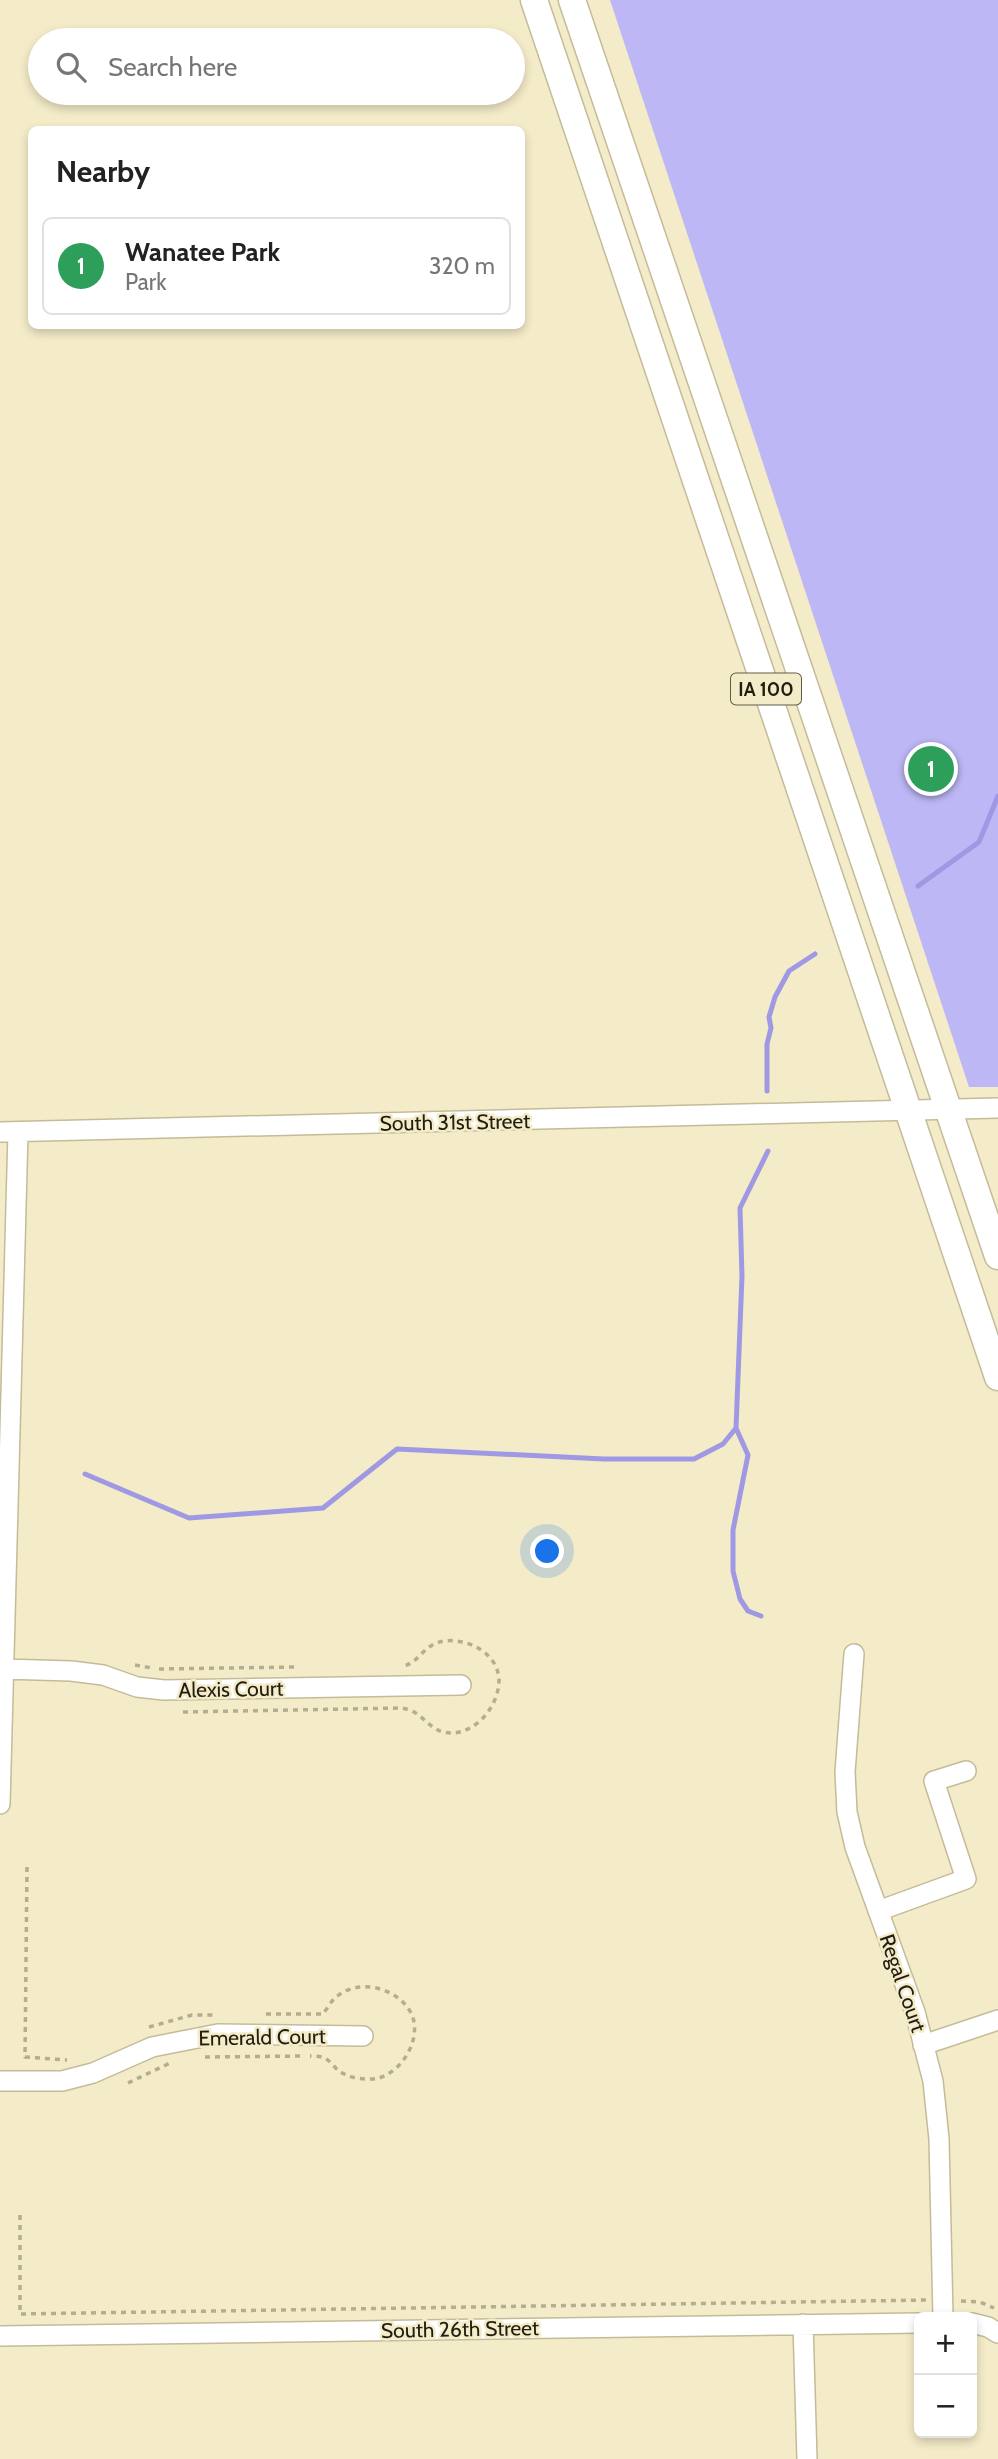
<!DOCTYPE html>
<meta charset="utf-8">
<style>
:root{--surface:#fff;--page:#f2f2f2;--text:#222;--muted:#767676;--line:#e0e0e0;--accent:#db2777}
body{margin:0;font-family:Cabin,sans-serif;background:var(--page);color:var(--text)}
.controls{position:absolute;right:21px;bottom:21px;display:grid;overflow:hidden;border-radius:10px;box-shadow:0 4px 10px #0003}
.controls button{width:63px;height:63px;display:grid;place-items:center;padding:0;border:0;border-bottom:2px solid var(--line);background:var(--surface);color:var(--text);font:35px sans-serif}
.you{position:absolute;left:548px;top:1552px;width:24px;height:24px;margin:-18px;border:5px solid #fff;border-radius:50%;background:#1a73e8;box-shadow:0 0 0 10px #1a73e833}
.badge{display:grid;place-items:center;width:46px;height:46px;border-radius:50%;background:var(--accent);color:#fff;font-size:23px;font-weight:700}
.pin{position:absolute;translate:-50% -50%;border:4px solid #fff;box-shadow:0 2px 7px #0006}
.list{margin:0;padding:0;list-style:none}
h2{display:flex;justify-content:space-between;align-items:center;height:91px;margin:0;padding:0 28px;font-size:30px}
h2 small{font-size:23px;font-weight:400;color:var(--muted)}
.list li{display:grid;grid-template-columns:46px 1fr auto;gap:21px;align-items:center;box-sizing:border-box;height:98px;margin:0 14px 14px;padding:0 14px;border:2px solid var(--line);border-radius:10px}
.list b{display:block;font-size:26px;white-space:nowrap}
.list p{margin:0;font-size:23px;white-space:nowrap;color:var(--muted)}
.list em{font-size:23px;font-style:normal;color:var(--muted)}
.icon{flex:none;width:38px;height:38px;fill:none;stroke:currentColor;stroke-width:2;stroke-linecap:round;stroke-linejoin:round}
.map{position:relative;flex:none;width:998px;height:2459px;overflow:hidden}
.search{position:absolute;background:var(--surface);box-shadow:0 4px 10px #0003;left:28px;top:28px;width:497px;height:77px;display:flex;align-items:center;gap:18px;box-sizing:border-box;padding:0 24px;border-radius:38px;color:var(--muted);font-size:26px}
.panel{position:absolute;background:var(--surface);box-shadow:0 4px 10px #0003;left:28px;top:126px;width:497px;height:203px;border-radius:10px}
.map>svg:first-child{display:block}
</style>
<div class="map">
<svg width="998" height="2459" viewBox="0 0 998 2459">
<rect width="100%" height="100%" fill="#f4ebc8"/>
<!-- green -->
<path fill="#bdb8f5" d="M610,0h388v1087h-29z"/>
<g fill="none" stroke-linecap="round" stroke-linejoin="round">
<!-- stream -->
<path stroke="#9f99e4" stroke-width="5" d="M918,886l61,-44 19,-46
M767,1091v-47l4,-16 -2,-11 6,-20 14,-26 26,-17
M85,1474l104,44 134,-10 74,-59 207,10h90l29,-15 13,-16
M761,1616l-13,-5 -8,-12 -7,-28v-41l15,-75 -12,-27 6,-152 -2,-68 28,-57"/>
<!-- minor casing -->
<g stroke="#c4bb99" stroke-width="22">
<path id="minor" d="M0,1132l998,-24
M854,1654l-9,118 2,40 8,35 60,165 18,69 6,58 4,178
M4,1669l67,2 32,4 34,12 27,3 297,-5
M0,1804l18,-672
M878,1911l88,-32 -32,-98 32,-10
M923,2045l75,-25
M0,2081h62l31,-8 59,-26 66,-13 145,2
M972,2323l16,4 10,6
M803,2324l4,135
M0,2336l919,-13"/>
</g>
<!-- highway casing -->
<g stroke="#c4bb99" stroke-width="29">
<path id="highway" d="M534,0l464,1377
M572,0l426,1256"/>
</g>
<!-- path -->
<path stroke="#b4ad90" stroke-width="3.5" stroke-dasharray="5 5" stroke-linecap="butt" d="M135,1665l17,3
M159,1669l136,-2
M183,1712l219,-4c5,1 11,3 15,6 9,6 15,15 26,18 29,7 56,-24 56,-52 -1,-27 -31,-42 -55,-39 -22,4 -23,20 -40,25
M27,1867l-2,190 42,3
M266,2014h57c4,-5 8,-13 13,-17 23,-19 61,-10 75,16 12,24 -8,58 -32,65 -13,3 -32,0 -41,-8 -4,-3 -8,-9 -12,-11 -4,-3 -11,-3 -16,-3
M149,2027l43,-12h21
M205,2057l98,-1
M128,2083l42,-20
M20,2215v99l907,-14
M961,2301l19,1 14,6"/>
<!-- minor -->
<use href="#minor" stroke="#fff" stroke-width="19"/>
<!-- highway -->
<use href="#highway" stroke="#fff" stroke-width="26"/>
</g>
<g text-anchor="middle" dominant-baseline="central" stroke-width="5" stroke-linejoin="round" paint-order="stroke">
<!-- shield labels -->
<rect fill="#f4ebc8" stroke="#605c48" stroke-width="2" x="731" y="673.5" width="70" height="31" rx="5"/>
<g font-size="19" font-weight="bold" fill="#211e11">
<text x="766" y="689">IA 100</text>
</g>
<!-- street labels -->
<g font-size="21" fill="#211e11" stroke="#f4ebc8">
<text transform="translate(455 1122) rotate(-1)">South 31st Street</text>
<text transform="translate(231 1689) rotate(-1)">Alexis Court</text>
<text transform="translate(903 1983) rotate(71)">Regal Court</text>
<text transform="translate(262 2037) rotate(-1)">Emerald Court</text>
<text transform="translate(460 2329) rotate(-1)">South 26th Street</text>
</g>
</g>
</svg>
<div class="controls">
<button>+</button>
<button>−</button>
</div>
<div class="you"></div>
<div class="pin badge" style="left:931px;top:769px;background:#2e9e5b">1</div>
<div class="search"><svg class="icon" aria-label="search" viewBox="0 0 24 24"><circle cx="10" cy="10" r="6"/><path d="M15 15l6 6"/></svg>Search here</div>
<section class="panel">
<h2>Nearby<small></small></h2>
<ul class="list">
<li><span class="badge" style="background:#2e9e5b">1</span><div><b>Wanatee Park</b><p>Park</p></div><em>320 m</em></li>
</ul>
</section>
</div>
